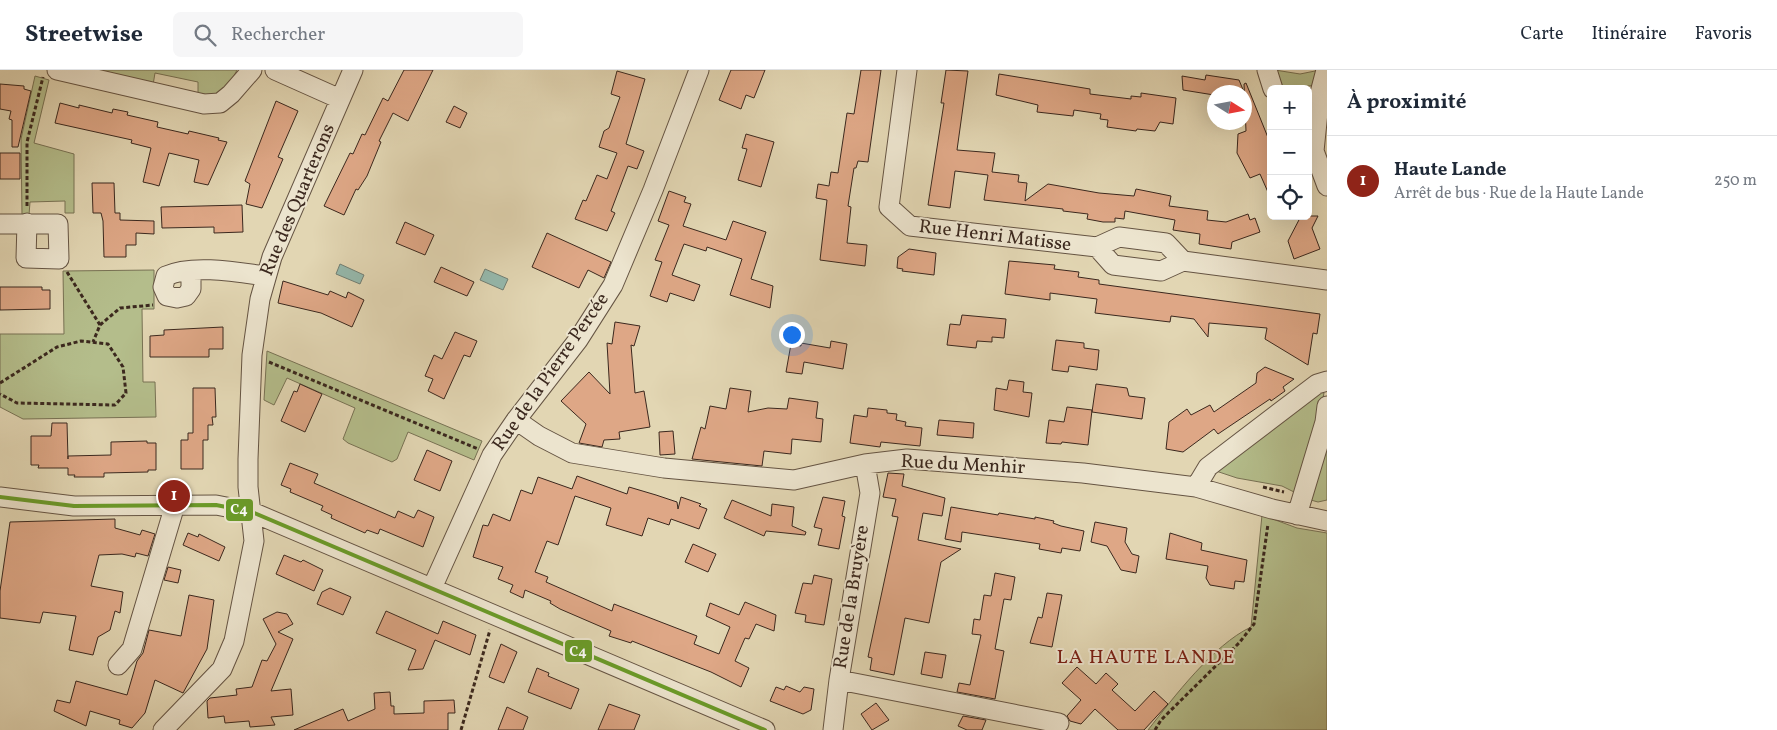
<!DOCTYPE html>
<html lang="fr">
<meta charset="utf-8">
<style>
:root{--surface:#fff;--page:#f6f6f7;--text:#1f2937;--muted:#747a83;--line:#e0e1e3;--accent:#8f2418}
body{margin:0;font-family:Vollkorn,serif;background:var(--page);color:var(--text)}
.controls{position:absolute;right:15px;top:15px;display:grid;overflow:hidden;border-radius:8px;box-shadow:0 5px 20px #0002}
.controls button{width:45px;height:45px;display:grid;place-items:center;padding:0;border:0;border-bottom:1px solid var(--line);background:var(--surface);color:var(--text);font:25px sans-serif}
.compass{position:absolute;left:1207px;top:15px;width:45px;height:45px;border-radius:50%;background:var(--surface);box-shadow:0 5px 20px #0002;rotate:101deg}
.you{position:absolute;left:791px;top:264px;width:18px;height:18px;margin:-12px;border:4px solid #fff;border-radius:50%;background:#1a73e8;box-shadow:0 0 0 8px #1a73e833}
.badge{display:grid;place-items:center;width:32px;height:32px;border-radius:50%;background:var(--accent);color:#fff;font-size:16px;font-weight:700}
.pin{position:absolute;translate:-50% -50%;border:2px solid #fff;box-shadow:0 1px 5px #0006}
.list{margin:0;padding:0;list-style:none}
h2{display:flex;justify-content:space-between;align-items:center;height:65px;margin:0;padding:0 20px;font-size:21px}
h2 small{font-size:16px;font-weight:400;color:var(--muted)}
.list li{display:grid;grid-template-columns:32px 1fr auto;gap:15px;align-items:center;box-sizing:border-box;height:90px;padding:0 20px;border-top:1px solid var(--line)}
.list b{display:block;font-size:19px;white-space:nowrap}
.list p{margin:0;font-size:16px;white-space:nowrap;color:var(--muted)}
.list em{font-size:16px;font-style:normal;color:var(--muted)}
.icon{flex:none;width:28px;height:28px;fill:none;stroke:currentColor;stroke-width:2;stroke-linecap:round;stroke-linejoin:round}
.map{position:relative;flex:none;width:1327px;height:660px;overflow:hidden}
header{display:flex;align-items:center;gap:30px;box-sizing:border-box;height:70px;padding:0 25px;background:var(--surface);border-bottom:1px solid var(--line)}
header strong{font-size:24px}
nav{display:flex;gap:28px;margin-inline-start:auto;font-size:18px}
.search{width:350px;height:45px;background:var(--page);display:flex;align-items:center;gap:12px;box-sizing:border-box;padding:0 18px;border-radius:8px;color:var(--muted);font-size:19px}
main{display:flex}
aside{flex:1;background:var(--surface)}
.map>svg:first-child{display:block}
</style>
<header>
<strong>Streetwise</strong>
<div class="search"><svg class="icon" aria-label="search" viewBox="0 0 24 24"><circle cx="10" cy="10" r="6"/><path d="M15 15l6 6"/></svg>Rechercher</div>
<nav><a>Carte</a><a>Itinéraire</a><a>Favoris</a></nav>
</header>
<main>
<div class="map">
<svg width="1327" height="660" viewBox="0 0 1327 660">
<rect width="100%" height="100%" fill="#e2d6b3"/>
<filter id="stains"><feTurbulence type="fractalNoise" baseFrequency=".004" numOctaves="4"/><feColorMatrix values="0 0 0 0 .2 0 0 0 0 .09 0 0 0 0 .02 0 0 0 .5 -.17"/></filter>
<radialGradient id="worn" r=".72"><stop offset=".6" stop-color="#630" stop-opacity="0"/><stop offset="1" stop-color="#630" stop-opacity=".3"/></radialGradient>
<!-- green -->
<path fill="#b4bd8b" stroke="#787254" d="M95,0h142l-8,16 -13,10 -18,-2v-12l-43,-9 -2,12z
M1275,0l25,4 20,-4 -2,15 -38,4z
M35,6l14,4 -15,63 40,11v59h-9v-12l-35,1 -1,13h-7l-1,-76z
M154,200v39h-12l1,73h12l1,35 -133,2 -23,-12v-73h64l-1,-63z
M267,281l215,90 -8,19 -66,-28 -11,27 -5,3 -44,-19 -5,-4 12,-31 -68,-30 -13,27 -10,-5z
M1320,322l4,1 -12,57 -14,44 -16,-8 -45,-8 -21,-7z
M1327,365v65l-9,2 -11,-3z
M1262,445l35,13 30,5v197h-179c26,-33 65,-85 103,-103z"/>
<!-- water -->
<path fill="#95b9ad" stroke="#717f74" d="M340,194l24,11 -4,9 -24,-10z
M485,199l23,10 -5,11 -23,-10z"/>
<!-- building -->
<path fill="#dea786" stroke="#3b281e" d="M404,0h29l-25,51 -15,-8 -14,28 2,1 -14,34 -9,14 -2,-1 -12,26 -20,-9 26,-53 3,1 9,-20 3,1 18,-37 5,3z
M731,0h34l-11,28 -8,-3 -5,14 -22,-9z
M861,0h20l-13,92 -10,-1 -2,7h-2l-6,38 3,1 -4,36 20,2 -2,21 -45,-6 7,-60 -11,-2 2,-14 11,2 2,-14 7,1 9,-60 7,1z
M946,0l22,1 -11,79 38,3 -3,19 27,3 -1,7 9,1 -2,18 23,-17 51,9 35,3 2,-7 35,7 -2,10 39,5 -1,9 19,2 22,-8 2,6 5,-2 5,14 -28,10 -1,7 -32,-5 1,-10 -27,-4 2,-10 -50,-9 -1,8 -9,-1v4h-12l-16,-3 1,-5 -25,-3v-2l-79,-9 4,-25 -33,-4 -5,37 -22,-3 16,-102h-3z
M617,1l28,8 -19,65 18,7 -7,18 -9,-3 -17,45 4,2 -8,18 -32,-12 8,-19 3,1 11,-26 10,4 10,-26 -18,-6 5,-16 5,-3 11,-31 -9,-3z
M999,4l91,15v5l41,5v-3l10,1v-4l35,5 -3,26 -13,-2 -5,9 -18,-2 -1,2 -29,-4 1,-7 -8,-1 1,-5 -27,-4 -1,6 -36,-4 1,-7 -42,-10z
M1206,5l33,5 5,12h-30v3l-31,-5 -1,-14 23,4z
M1246,13l25,62v54l-11,-25 -10,4 -13,-25 1,-19 8,-3 -2,-47z
M0,14l24,2v3l7,2 -13,56h-6v-27l-3,-1 2,-8 -11,-2z
M276,31l22,10 -20,46 5,2 -21,49 -16,-4 4,-20 -5,-3z
M60,33l19,5v-3l33,8 1,-4 15,3 -1,3 31,7 -1,5 31,7 1,-3 30,7 -1,2 9,2 -19,43 -14,-3 5,-22 -30,-7 -10,33 -7,-2 -9,-2 8,-34 -20,-5 1,-3 -77,-17z
M454,36l13,7 -7,15 -14,-6z
M746,64l28,8 -13,45 -23,-7 9,-31 -5,-1z
M0,83h20v26h-20z
M92,113h22l1,30h5v7l34,1v13l-18,-1v12h-10v12h-22l-1,-36 -2,-8h-8z
M669,121l17,6 -2,5 7,2 -8,22 43,14 7,-19 33,11 -15,47 22,7 -3,22 -40,-13 12,-36 -35,-12 -1,4 -22,-7 -12,31 28,10 -6,16 -24,-8 -3,9 -17,-6 12,-34 -7,-2 14,-35 -11,-4z
M242,135l1,27 -29,1v-6l-52,1 -1,-21z
M1301,146h17l-6,12 8,21 -26,10 -6,-18z
M405,152l29,13 -9,20 -29,-12z
M547,163l64,29 -7,16 -16,-8 -9,18 -47,-21z
M909,179l27,4 -2,22 -32,-4 1,-2 -6,-1 1,-11z
M1009,191l46,4 -1,4 25,3 -1,5 21,3v4l221,30 -3,20 -4,-1 -5,32 -43,-26 2,-11 -58,-5 -1,14 -14,-18 -23,-3 -1,6 -75,-9 2,-14 -47,-6v7l-45,-6z
M441,197l33,15 -7,14 -33,-14z
M283,211l45,14 2,-4 16,7 2,-6 16,8 -12,27 -31,-14 -43,-10z
M0,217h42v3h8v19l-50,1z
M962,245l44,4 -2,19 -12,-1v5l-15,-1 -1,7 -29,-3 3,-21 10,1z
M615,252l25,4 -6,20 -3,-1 4,48 9,-2 6,36 -31,5 1,7 -16,1 -2,7 -23,-4 7,-19 -25,-23 28,-29 21,22 -3,-51 5,1z
M223,257v22h-14v8h-59v-21l14,-1v-5z
M455,262l22,9 -7,16 -6,-2 -20,44 -16,-8 5,-12 -8,-3 9,-21 8,4z
M1056,270l28,3v5l15,2 -2,20 -28,-4 -1,6 -16,-2z
M831,271l16,3 -4,25 -39,-7 -2,12 -16,-2 5,-28 10,2v-3l29,5z
M1265,297l29,12 -11,8 2,4 -14,10 -1,-2 -52,35 -4,-5 -31,23 -17,-3 3,-27 18,-13 4,6 19,-10 4,7 42,-29 1,-10z
M1009,310l15,2 -1,10 9,1 -3,24 -35,-7 2,-22 11,2z
M300,314l22,10 -17,38 -24,-11 13,-30 3,1z
M1096,314l31,4 2,8 16,2 -3,21 -50,-7z
M193,318h22l1,29h-4l1,8h-5v15h-5v29h-22v-29h7v-7h5z
M730,318l21,3 -3,21 20,-4 19,1 2,-11 29,4 -2,16 7,1 -2,23 -29,-3 -1,15 -27,-3 -2,15 -70,-7 9,-32 4,2 5,-23 16,3z
M1067,337l25,3 -4,35 -26,-3 -1,2 -15,-1 3,-23 15,2z
M868,338l19,2v3l10,1 -1,6 10,2 -1,4 17,2 -2,18 -39,-4 -1,5 -30,-4 4,-28 13,2z
M939,350l35,3 -1,15 -36,-3z
M52,353h15l1,36v-3l43,-1v-13l36,-1v2h9v27h-8v2l-44,1v4h-30l1,-2h-7v-7h-30l1,-3h-8v-29h20z
M673,361l2,23 -15,1 -1,-23z
M427,380l25,11 -12,30 -26,-11z
M290,393l28,11 -4,9 81,35 3,-7 16,7 4,-8 16,7 -11,30 -43,-18 -2,5 -11,-4 -2,3 -34,-15 1,-3 -11,-5 2,-4 -33,-14 1,-3 -10,-4z
M888,403l16,1 -2,12 43,12 -3,18 -19,-3 -5,27 43,9 -20,13 -12,61 -24,-5 -11,57 -24,-5 2,-12 -4,-1 30,-140 -6,-1 4,-17 -13,-2z
M577,406l50,18 2,-7 27,8 21,7 1,7 3,-12 20,7 -2,2 8,3 -8,20 -28,-10 -2,6 -21,-7 -6,18 -36,-11 5,-17 -36,-12 -17,49 -11,-4 -12,31 13,5 -2,5 66,29 2,-7 83,32 -3,8 25,10 11,-27 -24,-11 4,-13 29,12 6,-13 31,13 -2,16 -18,-7 -7,15 -4,-1 -10,23 14,7 -8,19 -30,-15 -79,-31 -1,2 -22,-7 2,-5 -51,-22 -10,-6 1,-2 -26,-11 -2,8 -13,-6 3,-7 -15,-6 5,-12 -30,-10 10,-32 5,1 5,-12 17,7 11,-31 11,4 6,-17 34,12z
M823,427l22,4 -3,15 3,1 -6,32 -21,-4 4,-16 -8,-2z
M732,430l39,16 1,-12 22,3 -2,19 14,6 -1,3 -39,-4 -2,5 -40,-18z
M951,437l47,8 1,-2 36,6v-2l19,4 -1,2 8,3 23,5 -4,20 -18,-3 -1,5 -22,-4 1,-5 -78,-12 -1,10 -16,-3z
M115,449v9l25,7 2,-5 13,4 -7,22 -12,-3 -1,4 -13,-3 -23,1 -8,31 32,6 -3,21 -5,-2 -5,19 -12,7 -5,18 -24,-5 7,-34 -33,-4 -3,11 -40,-5v-27l10,-69z
M1095,452l32,6 -2,14 7,12 7,2 -3,17 -15,-3 -14,-24 -16,-4z
M188,463l10,4 1,-3 26,13 -6,14 -36,-16z
M1170,463l32,10 -1,7 46,10 -3,22 -9,-1 -1,8 -24,-4 -4,-7 2,-12 -42,-7z
M693,474l23,10 -8,18 -23,-10z
M284,485l17,7 2,-2 20,10 -9,21 -38,-17z
M168,497l13,3 -3,13 -14,-3z
M995,503l20,4 -4,23 -7,-1 -9,50 9,2 -9,48 -38,-7 2,-9 11,2 11,-50 -9,-1 2,-15 6,1 4,-25 7,1z
M814,505l18,4 -8,46 -19,-3 1,-7 -11,-2 8,-30 9,1z
M330,518l21,9 -8,18 -26,-11 5,-12z
M1047,523l15,2 -10,52 -22,-4 8,-26 4,1z
M189,525l25,5 -7,49 -24,44 -28,-13 -10,33 -13,15 -13,-4 1,-4 -30,-9 -4,15 -32,-15 3,-11 13,3 6,-22 51,14 10,-34 6,-8 6,-23 32,6z
M386,541l52,23 5,-13 33,14 -6,20 -35,-15 -12,29 -15,1 8,-20 -40,-17z
M277,542l10,2 6,10 -15,8 15,7 -22,52 20,-2 2,26 -22,2 4,8 -25,2 -1,-6 -24,2 -1,-7 -16,2 -1,-17 3,-3 27,-3 -1,-6 16,-2 10,-27 5,1 9,-17 -13,-25z
M501,574l16,8 -13,31 -15,-6z
M925,582l21,3 -4,23 -21,-4z
M1077,597l19,17 10,-11 12,11 -6,6 23,21 19,-20 14,13 -24,26h-26l-23,-21 -14,15 -11,-3 -3,-5 14,-16 -19,-17z
M537,598l12,5 -1,3 31,13 -8,20 -43,-17z
M786,616l14,6 4,-5 10,2 -3,21 -8,4 -33,-13 6,-14 8,3z
M390,622l1,14h3v8l30,-1v-12l30,-1 1,13h-7v17h-154l49,-21 5,12 27,-12 -1,-16z
M876,633l13,17 -17,10 -11,-16z
M609,634l31,11 -6,15h-36z
M507,637l21,10 -5,13h-25z
M963,646l23,4 -4,10h-15l-9,-4z"/>
<g fill="none" stroke-linecap="round" stroke-linejoin="round">
<!-- minor casing -->
<g stroke="#655443" stroke-width="21">
<path id="minor" d="M57,0l147,34 16,-1 11,-9 21,-24
M275,0l65,29
M907,0l-18,137 21,19 187,21
M1267,0l6,19
M1308,77l6,4 13,35
M1314,81l6,-58 6,-23
M0,154h58l1,35 -33,-1 1,-35
M1183,191l-17,-18 -47,-6 -22,10 16,18 48,6 22,-10 144,19
M191,201v18l-5,7 -9,2 -10,-2 -4,-9 3,-11c26,-12 71,-4 99,0
M516,350l23,16 33,17 92,15 130,12 71,-16 42,-5 176,14 113,14 76,22 55,12
M1196,417l12,-20 109,-83 10,-3
M0,427l74,9 142,-1 36,7 513,218
M1297,445l28,-93 2,-16
M432,518l60,-133 24,-35 62,-80 35,-55 40,-95 46,-120
M118,595l14,-16 43,-144
M839,610l220,43
M163,660l59,-61 12,-28 20,-100 -6,-54v-28l4,-104 8,-56 12,-42 81,-187
M833,660l6,-50 31,-187 -5,-29"/>
</g>
<!-- path -->
<path stroke="#3b281e" stroke-width="3" stroke-dasharray="4 2.5" stroke-linecap="butt" d="M27,136v-64l16,-65
M67,202l33,53 -7,17
M100,255l20,-17 33,-3
M269,292l209,87
M0,313l57,-36 24,-6 27,3 15,23 3,26 -11,12 -98,-2 -17,-9
M1263,417l21,5
M461,660l29,-100
M1155,660l6,-10 78,-77 15,-19 14,-100"/>
<!-- minor -->
<use href="#minor" stroke="#ece4ce" stroke-width="19"/>
<!-- bus-1 casing -->
<g stroke="#ece4ce" stroke-width="8">
<path id="bus-1" d="M0,427l74,9 142,-1 36,7 513,218"/>
</g>
<!-- bus-1 -->
<use href="#bus-1" stroke="#6a9b28" stroke-width="4"/>
</g>
<g text-anchor="middle" dominant-baseline="central" stroke-width="4" stroke-linejoin="round" paint-order="stroke">
<!-- street labels -->
<g font-size="19" fill="#3b281e" stroke="#ece4ce">
<text transform="translate(298 130) rotate(-67)">Rue des Quarterons</text>
<text transform="translate(995 166) rotate(7)">Rue Henri Matisse</text>
<text transform="translate(551 302) rotate(-55)">Rue de la Pierre Percée</text>
<text transform="translate(963 395) rotate(3)">Rue du Menhir</text>
<text transform="translate(852 527) rotate(-81)">Rue de la Bruyère</text>
</g>
<!-- neighbourhood labels -->
<g font-size="20" letter-spacing="1" fill="#7a1f14" stroke="#ece4ce">
<text x="1146" y="588">LA HAUTE LANDE</text>
</g>
</g>
<g stroke="#ece4ce" stroke-width="2">
<rect x="225" y="428" width="29" height="24" rx="5" fill="#6a9b28"/>
<rect x="564" y="569" width="29" height="24" rx="5" fill="#6a9b28"/>
</g>
<g font-size="14" text-anchor="middle" font-weight="bold" fill="#fff">
<text x="239" y="444">C4</text>
<text x="578" y="586">C4</text>
</g>
<rect width="100%" height="100%" filter="url(#stains)"/>
<rect width="100%" height="100%" fill="url(#worn)"/>
</svg>
<div class="controls">
<button>+</button>
<button>−</button>
<button><svg class="icon" aria-label="locate" viewBox="0 0 24 24"><circle cx="12" cy="12" r="6"/><path d="M12 2v4M12 18v4M2 12h4M18 12h4"/></svg></button>
</div>
<svg class="compass" viewBox="-18 -18 36 36"><path d="M0-13l5 13h-10z" fill="#e53935"/><path d="M0 13l5-13h-10z" fill="#747a83"/></svg>
<div class="you"></div>
<div class="pin badge" style="left:174px;top:426px">1</div>
</div>
<aside>
<h2>À proximité<small></small></h2>
<ul class="list">
<li><span class="badge">1</span><div><b>Haute Lande</b><p>Arrêt de bus · Rue de la Haute Lande</p></div><em>250 m</em></li>
</ul>
</aside>
</main>
